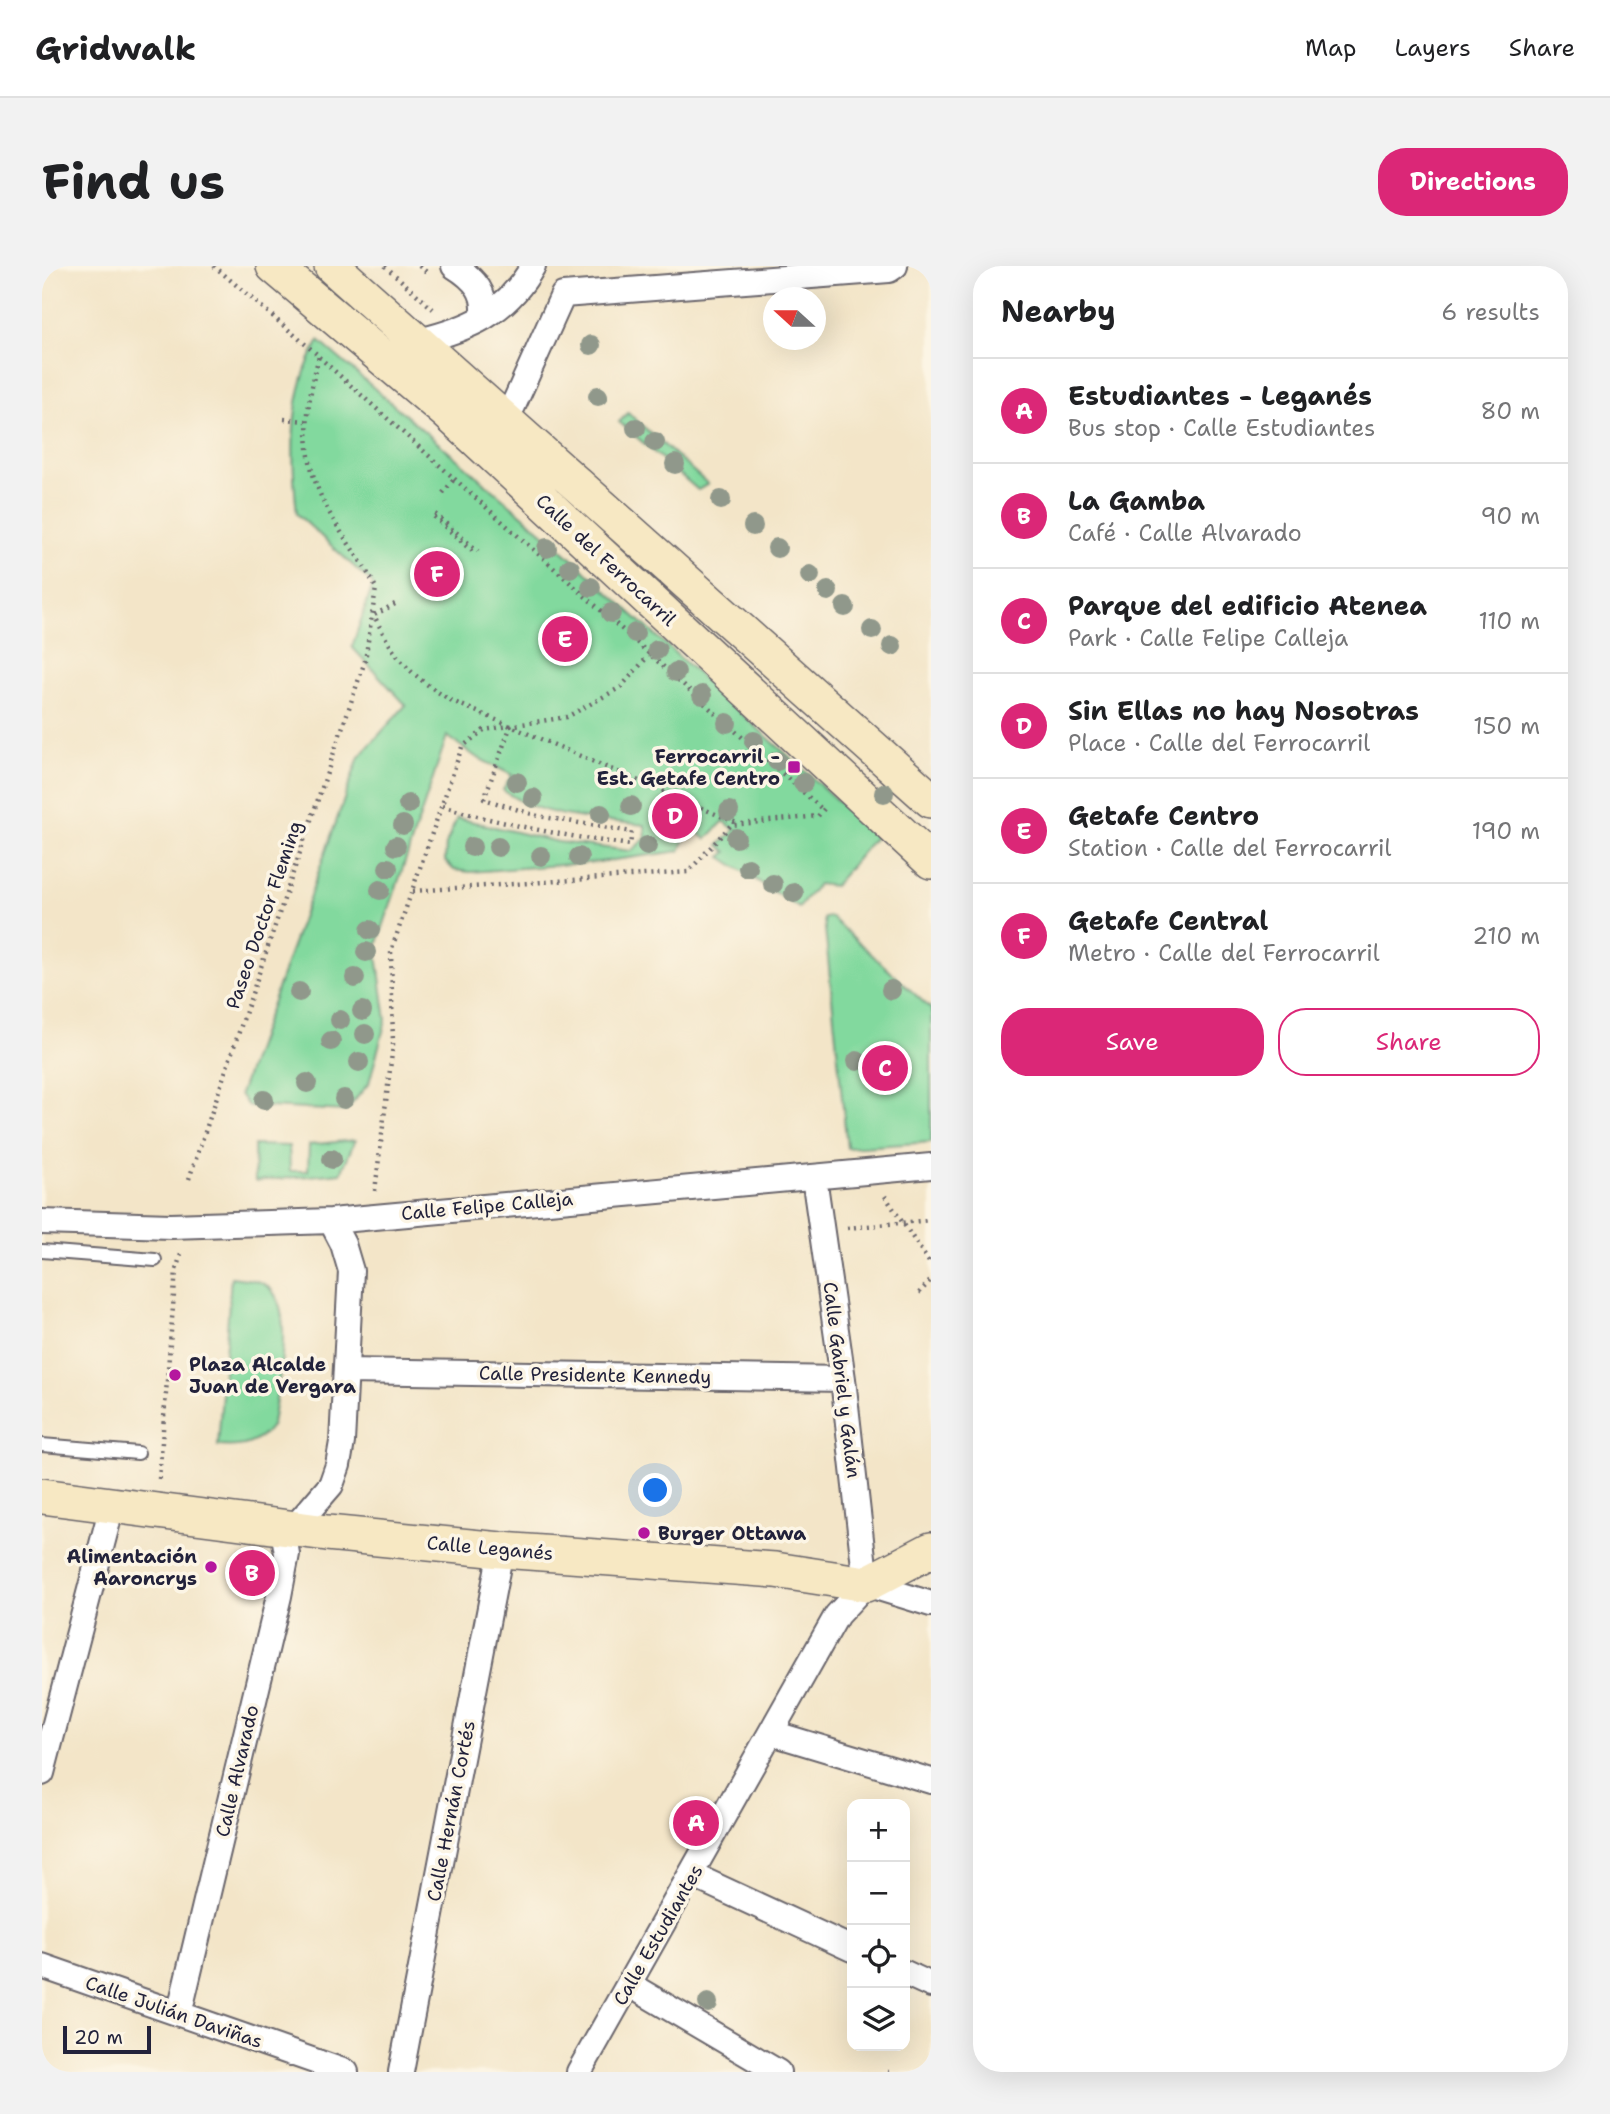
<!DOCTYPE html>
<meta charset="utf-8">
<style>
:root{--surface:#fff;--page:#f2f2f2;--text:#202124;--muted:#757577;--line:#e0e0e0;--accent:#db2777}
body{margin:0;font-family:"Shantell Sans",sans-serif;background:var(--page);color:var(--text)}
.controls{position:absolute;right:21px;bottom:21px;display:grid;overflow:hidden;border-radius:14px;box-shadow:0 7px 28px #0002}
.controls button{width:63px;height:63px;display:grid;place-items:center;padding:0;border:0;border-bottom:2px solid var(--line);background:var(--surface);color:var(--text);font:35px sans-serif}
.compass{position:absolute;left:721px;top:21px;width:63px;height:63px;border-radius:50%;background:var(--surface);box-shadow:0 7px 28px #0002;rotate:291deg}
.scale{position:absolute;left:21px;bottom:18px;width:88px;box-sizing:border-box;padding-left:7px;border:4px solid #22223b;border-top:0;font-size:19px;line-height:24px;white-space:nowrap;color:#22223b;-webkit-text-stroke:5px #fcf5e5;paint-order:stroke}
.you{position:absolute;left:614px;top:1225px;width:24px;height:24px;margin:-18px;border:5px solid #fff;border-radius:50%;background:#1a73e8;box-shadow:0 0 0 10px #1a73e833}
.badge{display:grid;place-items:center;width:46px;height:46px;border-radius:50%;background:var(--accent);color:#fff;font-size:23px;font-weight:700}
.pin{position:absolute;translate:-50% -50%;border:4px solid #fff;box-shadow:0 2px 7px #0006}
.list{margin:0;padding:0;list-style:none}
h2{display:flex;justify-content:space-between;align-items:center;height:91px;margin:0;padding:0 28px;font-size:30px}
h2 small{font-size:23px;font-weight:400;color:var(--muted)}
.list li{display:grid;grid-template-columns:46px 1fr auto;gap:21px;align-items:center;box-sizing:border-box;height:105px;padding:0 28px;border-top:2px solid var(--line)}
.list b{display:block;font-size:26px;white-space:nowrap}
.list p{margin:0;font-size:23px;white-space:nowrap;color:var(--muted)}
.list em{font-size:23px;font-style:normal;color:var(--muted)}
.actions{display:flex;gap:14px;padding:21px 28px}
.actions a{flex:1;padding:16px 0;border:2px solid var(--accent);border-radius:28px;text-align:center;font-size:24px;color:var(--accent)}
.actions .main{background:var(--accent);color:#fff}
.icon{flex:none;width:38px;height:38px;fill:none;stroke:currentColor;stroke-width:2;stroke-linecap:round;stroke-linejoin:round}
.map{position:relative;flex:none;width:889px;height:1806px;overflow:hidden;border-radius:28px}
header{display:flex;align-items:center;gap:42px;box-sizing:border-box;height:98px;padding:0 35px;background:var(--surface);border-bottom:2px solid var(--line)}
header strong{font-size:33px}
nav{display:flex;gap:38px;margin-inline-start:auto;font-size:24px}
.intro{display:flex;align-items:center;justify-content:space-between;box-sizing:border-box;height:168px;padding:0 42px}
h1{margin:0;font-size:49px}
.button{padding:18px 32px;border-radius:28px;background:var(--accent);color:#fff;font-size:24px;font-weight:700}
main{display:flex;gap:42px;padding:0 42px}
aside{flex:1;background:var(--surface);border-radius:28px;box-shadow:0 7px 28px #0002}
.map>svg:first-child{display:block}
</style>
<header>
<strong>Gridwalk</strong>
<nav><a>Map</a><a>Layers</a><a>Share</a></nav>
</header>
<div class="intro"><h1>Find us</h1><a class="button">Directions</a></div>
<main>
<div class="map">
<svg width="889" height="1806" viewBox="0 0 889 1806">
<rect width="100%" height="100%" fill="#fcf5e5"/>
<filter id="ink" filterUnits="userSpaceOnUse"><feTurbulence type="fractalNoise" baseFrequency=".0143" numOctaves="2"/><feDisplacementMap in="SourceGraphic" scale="14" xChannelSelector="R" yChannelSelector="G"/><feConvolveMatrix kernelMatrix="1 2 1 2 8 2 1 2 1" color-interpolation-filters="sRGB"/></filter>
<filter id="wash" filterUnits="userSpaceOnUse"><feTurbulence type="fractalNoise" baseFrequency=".00686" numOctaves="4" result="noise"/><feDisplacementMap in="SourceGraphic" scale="28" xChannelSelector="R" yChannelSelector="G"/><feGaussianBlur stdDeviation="1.57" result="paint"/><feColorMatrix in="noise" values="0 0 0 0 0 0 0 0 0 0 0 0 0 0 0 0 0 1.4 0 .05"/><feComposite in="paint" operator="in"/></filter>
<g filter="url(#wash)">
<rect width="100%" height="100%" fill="#f3e5c8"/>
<!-- green -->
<path fill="#82d99e" stroke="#527e6c" stroke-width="2" d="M277,75l222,190 335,305 -42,50 -16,-2 -19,24 -78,-51 6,-5 -8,-7 16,-15 -11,-9 -18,18 -16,-12 -10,24 -81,11 -129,10 -16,-2 -9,-9 1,-17 11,-26 101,24 73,9 15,-13 -1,-13c-45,-6 -105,-6 -142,-35l9,-15 -36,-18 -29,-21 -71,212 10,72 -17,63 -23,28 -98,-5 -8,-12 119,-337 47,-52 -54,-58 21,-63 -76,-70c-6,-58 -9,-121 22,-173z
M586,147l80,71 -10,6 -79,-68z
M789,651l100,92v133l-84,6 -23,-230z
M313,874l-14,33 -86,8 -1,-36 35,1 1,25h18l1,-26z
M189,1011c11,2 23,1 33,7 35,19 12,107 8,141 -15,20 -30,23 -54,21z"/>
</g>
<g filter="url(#ink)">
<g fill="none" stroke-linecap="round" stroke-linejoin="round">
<!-- lane casing -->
<g stroke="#6b666c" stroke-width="16">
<path id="lane" d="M0,985l113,9
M0,1179l96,8"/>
</g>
<!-- street casing -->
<g stroke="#6b666c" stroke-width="28">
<path id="street" d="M412,0c21,13 34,28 29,52
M521,29l326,-25 6,-4
M377,75c50,-12 88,-28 114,-75
M471,140l50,-111
M772,911l29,202 23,205
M0,956l129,4 160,-5 600,-55
M305,1105l496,8
M251,1263l38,-44 7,-20 4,-23 9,-171 -8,-27 -12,-23
M824,1318l65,20
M730,1467l159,48
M0,1507l70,-267
M650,1609l160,74
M0,1700l304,106
M863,1707l26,12
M588,1719l148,87
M137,1748l100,-418 8,-42 -4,-26
M359,1806l100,-522
M537,1806l258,-457 29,-31"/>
</g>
<!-- secondary casing -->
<g stroke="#6b666c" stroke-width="38">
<path id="secondary" d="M232,0l174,147 483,448
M290,0l599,534
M0,1230l285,37 174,17 274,20 91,14 65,-34"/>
</g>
<!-- path -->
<path stroke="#6b666c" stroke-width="4.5" stroke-dasharray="2 5" stroke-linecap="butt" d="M343,0l48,43
M377,0l10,8
M277,91l504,453
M242,153l22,2
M401,227l12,-15
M393,248l43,37
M392,251l41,37
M353,338l-21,11c21,45 36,60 78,86l287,123
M400,540c62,19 124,30 188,39l2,-13 -94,-16 -54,-17 27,-74
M371,625l275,-19 43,-47 87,-9 6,-7
M147,913l176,-518 11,-73c-13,-26 -32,-49 -46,-74 -31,-54 -26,-101 -11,-158l-105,-90
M333,925l18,-146 -2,-94 71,-204 22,-17 83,-13 54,-30 29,-33
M843,930l46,69
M805,962l84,-8
M877,1027l12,-13
M117,1213l17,-209 6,-19
M846,1806h1"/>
<!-- lane -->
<use href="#lane" stroke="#fff" stroke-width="12"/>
<!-- street -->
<use href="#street" stroke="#fff" stroke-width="24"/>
<!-- secondary -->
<use href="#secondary" stroke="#f7e8c3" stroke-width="35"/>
</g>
<!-- trees -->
<g fill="#90988b">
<circle cx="549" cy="79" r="10"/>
<circle cx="556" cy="130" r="10"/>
<circle cx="594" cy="162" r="10"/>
<circle cx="613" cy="176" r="10"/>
<circle cx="633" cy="198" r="10"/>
<circle cx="679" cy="234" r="10"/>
<circle cx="711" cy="260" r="10"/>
<circle cx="505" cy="282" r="10"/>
<circle cx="735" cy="282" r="10"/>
<circle cx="528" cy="302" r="10"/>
<circle cx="768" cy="309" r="10"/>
<circle cx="549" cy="321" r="10"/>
<circle cx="786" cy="325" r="10"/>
<circle cx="803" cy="341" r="10"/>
<circle cx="569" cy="347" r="10"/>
<circle cx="830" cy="364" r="10"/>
<circle cx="593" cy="367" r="10"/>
<circle cx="850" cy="380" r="10"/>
<circle cx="615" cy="384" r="10"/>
<circle cx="634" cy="406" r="10"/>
<circle cx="660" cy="429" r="10"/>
<circle cx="685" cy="457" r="10"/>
<circle cx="712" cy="475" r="10"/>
<circle cx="735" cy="495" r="10"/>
<circle cx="475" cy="516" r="10"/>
<circle cx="761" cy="517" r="10"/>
<circle cx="842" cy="527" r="10"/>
<circle cx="491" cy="532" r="10"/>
<circle cx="366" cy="538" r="10"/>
<circle cx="589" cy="540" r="10"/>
<circle cx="687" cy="545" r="10"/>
<circle cx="559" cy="548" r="10"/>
<circle cx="361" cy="559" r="10"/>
<circle cx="635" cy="563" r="10"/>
<circle cx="694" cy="572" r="10"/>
<circle cx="354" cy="580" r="10"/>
<circle cx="605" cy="580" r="10"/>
<circle cx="430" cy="581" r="10"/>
<circle cx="456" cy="581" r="10"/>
<circle cx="499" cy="590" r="10"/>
<circle cx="537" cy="591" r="10"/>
<circle cx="346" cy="602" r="10"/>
<circle cx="706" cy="602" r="10"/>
<circle cx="731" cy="618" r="10"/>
<circle cx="338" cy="624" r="10"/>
<circle cx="752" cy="627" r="10"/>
<circle cx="328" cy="664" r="10"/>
<circle cx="324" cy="686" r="10"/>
<circle cx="313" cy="712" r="10"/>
<circle cx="849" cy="724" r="10"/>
<circle cx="257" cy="726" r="10"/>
<circle cx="320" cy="745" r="10"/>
<circle cx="298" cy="754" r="10"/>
<circle cx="323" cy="768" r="10"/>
<circle cx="289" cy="775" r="10"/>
<circle cx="854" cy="792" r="10"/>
<circle cx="815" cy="795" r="10"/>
<circle cx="317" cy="796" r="10"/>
<circle cx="265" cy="817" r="10"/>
<circle cx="302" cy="833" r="10"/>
<circle cx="222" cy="834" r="10"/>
<circle cx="290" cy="893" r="10"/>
<circle cx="666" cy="1737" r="10"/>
</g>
</g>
<!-- markers -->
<g fill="#b5179e" stroke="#fcf5e5" stroke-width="2.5">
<rect x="745" y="494" width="14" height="14" rx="3.5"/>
<circle cx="133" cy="1109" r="7"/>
<circle cx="602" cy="1267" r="7"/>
<circle cx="169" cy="1301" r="7"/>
</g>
<g text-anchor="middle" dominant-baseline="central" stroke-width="7" stroke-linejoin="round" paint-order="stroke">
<!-- street labels -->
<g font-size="19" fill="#22223b" stroke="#fcf5e5">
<text transform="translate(564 294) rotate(43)">Calle del Ferrocarril</text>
<text transform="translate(222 649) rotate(-71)">Paseo Doctor Fleming</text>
<text transform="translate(445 940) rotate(-5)">Calle Felipe Calleja</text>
<text transform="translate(553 1109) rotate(1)">Calle Presidente Kennedy</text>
<text transform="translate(800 1114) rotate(83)">Calle Gabriel y Galán</text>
<text transform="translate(448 1282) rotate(5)">Calle Leganés</text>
<text transform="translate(195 1505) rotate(-77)">Calle Alvarado</text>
<text transform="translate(409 1545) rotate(-79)">Calle Hernán Cortés</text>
<text transform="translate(616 1669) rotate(-60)">Calle Estudiantes</text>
<text transform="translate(132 1746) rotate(19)">Calle Julián Daviñas</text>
</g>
<!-- poi labels -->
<g font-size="19" font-weight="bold" fill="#22223b" stroke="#fcf5e5" text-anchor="end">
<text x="738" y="490">Ferrocarril -<tspan x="738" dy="22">Est. Getafe Centro</tspan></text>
<text x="147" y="1098" text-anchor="start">Plaza Alcalde<tspan x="147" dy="22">Juan de Vergara</tspan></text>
<text x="616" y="1267" text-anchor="start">Burger Ottawa</text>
<text x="155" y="1290">Alimentación<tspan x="155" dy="22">Aaroncrys</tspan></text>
</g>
</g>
</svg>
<div class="controls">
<button>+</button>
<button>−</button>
<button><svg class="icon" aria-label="locate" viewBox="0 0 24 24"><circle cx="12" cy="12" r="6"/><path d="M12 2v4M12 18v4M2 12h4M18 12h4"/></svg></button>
<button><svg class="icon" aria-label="layers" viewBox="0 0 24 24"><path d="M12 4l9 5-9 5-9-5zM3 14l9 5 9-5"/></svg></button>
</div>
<svg class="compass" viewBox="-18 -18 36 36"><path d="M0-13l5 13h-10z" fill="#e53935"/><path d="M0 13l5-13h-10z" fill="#757577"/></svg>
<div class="scale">20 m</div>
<div class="you"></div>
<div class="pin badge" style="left:654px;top:1557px">A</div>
<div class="pin badge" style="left:210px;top:1307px">B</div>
<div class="pin badge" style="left:843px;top:802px">C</div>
<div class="pin badge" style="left:633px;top:550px">D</div>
<div class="pin badge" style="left:523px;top:373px">E</div>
<div class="pin badge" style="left:395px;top:308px">F</div>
</div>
<aside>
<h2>Nearby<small>6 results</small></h2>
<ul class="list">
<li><span class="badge">A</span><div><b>Estudiantes - Leganés</b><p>Bus stop · Calle Estudiantes</p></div><em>80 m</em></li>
<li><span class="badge">B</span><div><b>La Gamba</b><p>Café · Calle Alvarado</p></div><em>90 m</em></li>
<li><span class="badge">C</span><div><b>Parque del edificio Atenea</b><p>Park · Calle Felipe Calleja</p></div><em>110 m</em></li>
<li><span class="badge">D</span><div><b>Sin Ellas no hay Nosotras</b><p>Place · Calle del Ferrocarril</p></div><em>150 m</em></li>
<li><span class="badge">E</span><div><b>Getafe Centro</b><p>Station · Calle del Ferrocarril</p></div><em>190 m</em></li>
<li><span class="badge">F</span><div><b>Getafe Central</b><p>Metro · Calle del Ferrocarril</p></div><em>210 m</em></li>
</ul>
<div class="actions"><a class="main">Save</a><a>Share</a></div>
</aside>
</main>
